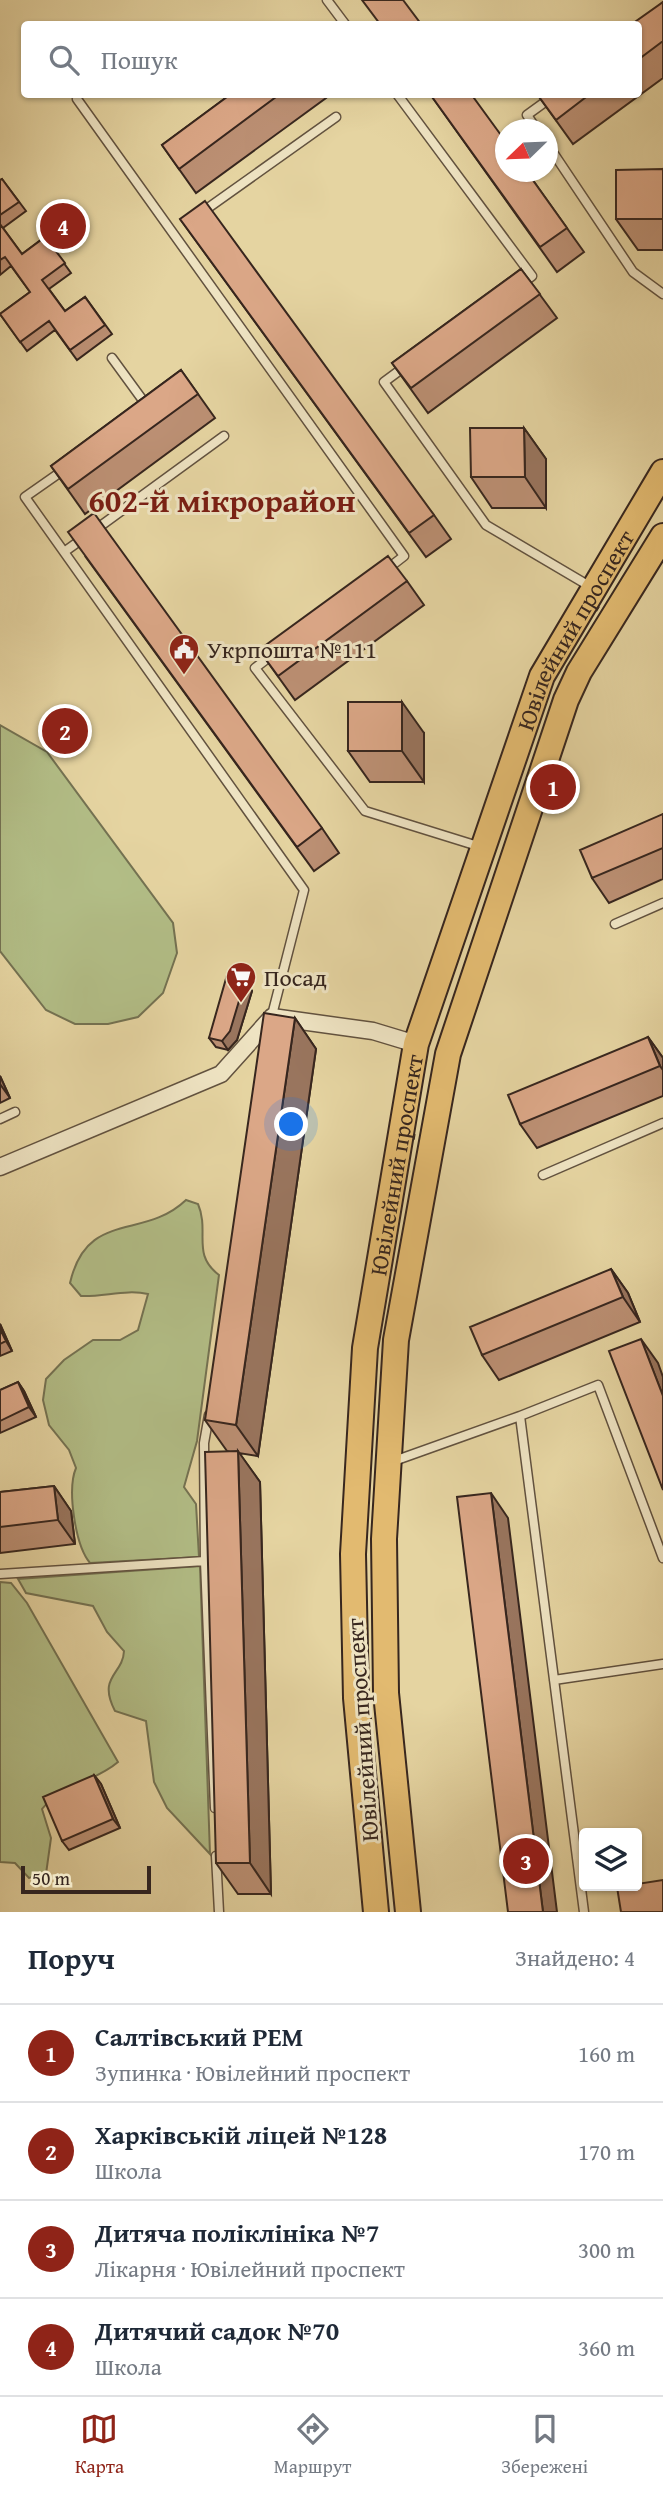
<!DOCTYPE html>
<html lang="uk">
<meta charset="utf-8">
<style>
:root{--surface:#fff;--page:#f6f6f7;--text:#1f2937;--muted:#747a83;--line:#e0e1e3;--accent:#8f2418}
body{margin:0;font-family:"Gentium Book Plus",serif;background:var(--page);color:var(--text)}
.controls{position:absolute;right:21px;bottom:21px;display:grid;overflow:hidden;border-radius:7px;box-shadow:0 2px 5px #0004}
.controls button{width:63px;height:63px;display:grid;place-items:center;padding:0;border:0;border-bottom:2px solid var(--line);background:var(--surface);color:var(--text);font:35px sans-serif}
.compass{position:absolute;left:495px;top:119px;width:63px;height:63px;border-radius:50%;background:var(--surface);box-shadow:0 2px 5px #0004;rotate:247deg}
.scale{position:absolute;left:21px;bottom:18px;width:130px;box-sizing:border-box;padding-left:7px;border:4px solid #37261e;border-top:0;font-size:19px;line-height:24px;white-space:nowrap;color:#37261e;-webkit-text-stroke:5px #eee3c2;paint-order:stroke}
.you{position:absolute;left:292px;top:1125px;width:24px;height:24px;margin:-18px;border:5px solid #fff;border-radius:50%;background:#1a73e8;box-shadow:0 0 0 10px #1a73e833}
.badge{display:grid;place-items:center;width:46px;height:46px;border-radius:50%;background:var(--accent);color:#fff;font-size:23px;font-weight:700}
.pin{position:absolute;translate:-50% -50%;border:4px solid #fff;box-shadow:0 2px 7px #0006}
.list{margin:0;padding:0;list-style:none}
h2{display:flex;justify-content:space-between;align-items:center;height:91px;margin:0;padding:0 28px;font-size:30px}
h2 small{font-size:23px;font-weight:400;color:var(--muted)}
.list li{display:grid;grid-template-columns:46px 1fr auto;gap:21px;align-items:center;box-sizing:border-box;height:98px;padding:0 28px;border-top:2px solid var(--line)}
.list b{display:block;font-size:26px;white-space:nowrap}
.list p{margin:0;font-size:23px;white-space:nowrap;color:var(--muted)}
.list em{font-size:23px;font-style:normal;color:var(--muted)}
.icon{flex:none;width:38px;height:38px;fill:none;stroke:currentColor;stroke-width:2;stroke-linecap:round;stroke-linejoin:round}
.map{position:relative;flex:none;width:663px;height:1912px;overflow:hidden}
.search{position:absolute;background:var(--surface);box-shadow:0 2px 5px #0004;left:21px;right:21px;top:21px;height:77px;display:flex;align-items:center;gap:18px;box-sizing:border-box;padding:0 24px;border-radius:7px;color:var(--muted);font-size:26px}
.sheet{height:483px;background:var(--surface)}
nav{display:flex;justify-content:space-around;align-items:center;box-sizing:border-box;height:98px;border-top:2px solid var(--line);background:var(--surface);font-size:19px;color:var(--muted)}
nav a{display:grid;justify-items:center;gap:4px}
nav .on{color:var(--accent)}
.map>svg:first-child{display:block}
</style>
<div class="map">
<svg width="663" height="1912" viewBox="0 0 663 1912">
<rect width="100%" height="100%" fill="#e5d4a1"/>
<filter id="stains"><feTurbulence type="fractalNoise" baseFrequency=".00286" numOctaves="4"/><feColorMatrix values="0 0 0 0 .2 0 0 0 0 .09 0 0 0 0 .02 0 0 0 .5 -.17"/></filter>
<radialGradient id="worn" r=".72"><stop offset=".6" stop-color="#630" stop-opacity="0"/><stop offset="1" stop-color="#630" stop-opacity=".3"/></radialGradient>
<!-- green -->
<path fill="#b2bd86" stroke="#747252" stroke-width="2" d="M0,725l47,27 126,171 4,30 -14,40 -25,24 -30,7h-33l-29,-14 -46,-59z
M186,1200l12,4c12,28 -7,50 21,71l-22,166 -13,46 12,17 3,53 -109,6c-15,-18 -23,-74 -14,-95l-7,-18 -20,-25 -6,-25 3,-21 18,-19 29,-20h27l18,-10 10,-36c-22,-5 -44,3 -67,2l-11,-13c17,-74 73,-42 116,-83z
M200,1566l10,288 -43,-46 -13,-26 -8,-61 -31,-10c-18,-35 8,-36 9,-60l-17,-19 -14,-26 -67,-13 -8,-14z
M0,1582l11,1 16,20 91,159c-23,20 -57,23 -76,47l9,29 -5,36 -17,4 -14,-15 -15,-1z"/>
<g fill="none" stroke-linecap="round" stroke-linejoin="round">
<!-- lane casing -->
<g stroke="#62523f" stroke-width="11">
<path id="lane" d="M327,0l18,24
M397,94l135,182 -12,9
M77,99l327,457 -18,14
M537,130l-10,-15 29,-21
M548,145l85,127 30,22
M201,213l135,-96
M112,358l35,48
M407,365l-23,17 102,143 105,62
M65,469l-40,28 279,393 -33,129
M95,530l129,-94
M64,552l21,-15
M272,655l-17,13 110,143 116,36
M615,924l48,-21
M0,1119l15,-7
M543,1175l120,-52
M209,1415l-5,28 1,118 10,247
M520,1416l78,-31 65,173
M394,1461l126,-45 64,496
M0,1574l205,-13
M554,1680l109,-16
M216,1856l3,56"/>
</g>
<!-- street casing -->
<g stroke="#62523f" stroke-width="19">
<path id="street" d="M0,1167l221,-93 51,-57 101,14 43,13"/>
</g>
<!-- primary casing -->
<g stroke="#37261e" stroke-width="28">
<g id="primary">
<path id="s1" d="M376,1912l-20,-214 -3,-144 12,-206 51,-304 126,-368 121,-204"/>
<path d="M408,1912l-22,-219 -2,-154 12,-199 52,-286 118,-354 13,-28 84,-136"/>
</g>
</g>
<!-- lane -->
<use href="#lane" stroke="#eee3c2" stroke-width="8"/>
<!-- street -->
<use href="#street" stroke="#eee3c2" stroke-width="16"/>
<!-- primary -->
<use href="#primary" stroke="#e2ba70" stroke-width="24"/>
</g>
<!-- wall -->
<path fill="#bc9074" stroke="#37261e" stroke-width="2" d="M663,2v76l-90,66 -36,-50h102v-70z
M231,94h92l3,4 -130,95 -34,-48z
M430,94l97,78 57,80 -27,20z
M663,169v81h-25l-22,-31z
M2,179l24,32 -23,17 19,26 23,-17 26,36 -22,16 16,22 20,-14 27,37 -35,26 -22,-30 -28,21 -27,-37 30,-22 -19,-26 -11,9v-95z
M180,219l254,296 17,24 -25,18z
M521,269l36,49 -129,95 -36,-50z
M181,370l34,48 -130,96 -34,-48z
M524,428l22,31v49h-54l-21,-31z
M85,556l237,272 17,25 -25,18z
M407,581l17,24 -129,95 -36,-50z
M424,733v49h-54l-22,-31z
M663,814v65l-54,24 -17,-25z
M245,981l7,10 -15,49 -9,10 -12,-3 -7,-9z
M295,1018l21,31 -58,407 -19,-3 21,29 11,412h-33l-22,-31 14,-411 -3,-1 -22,-31z
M648,1037l15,21v38l-126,52 -17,-24z
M0,1076l10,22 -10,5z
M611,1269l17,24 12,29 -141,58 -17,-25z
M0,1324l12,27 -12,5z
M18,1382l6,9 12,26 -36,16v-43z
M54,1486l17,25 4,33 -75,9v-61z
M94,1775l7,9 19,44 -51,22 -7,-9z"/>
<!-- shaded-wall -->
<path fill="#99755e" stroke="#37261e" stroke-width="2" d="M524,428l22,31v49l-21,-31z
M402,702l22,31v49l-22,-31z
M245,981l7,10 -15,49 -9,10 -6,-9z
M295,1018l21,31 -58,407 -22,-31z
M648,1037l15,21v12l-3,-4z
M0,1076l10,22 -10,-14z
M611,1269l17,24 12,29 -17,-25z
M0,1324l12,27 -6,-10 -6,-12z
M641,1339l17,24 5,14v19z
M18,1382l6,9 12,26 -7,-10z
M238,1451l22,31 11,412 -21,-31z
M54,1486l17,25 4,33 -17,-24z
M491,1493l17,25 49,394h-14z
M94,1775l7,9 19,44 -7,-9z"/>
<!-- building -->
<path fill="#dba787" stroke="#37261e" stroke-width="2" d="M362,0h41l18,24h-41z
M663,2v39l-24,18v-35h-7z
M231,94h49l-101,75 -17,-24z
M430,94h41l35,48v30h21l40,56 -27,19z
M537,94h53l-34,26z
M663,169v50h-47v-49z
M2,179l17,23 -19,13v-35z
M205,201l229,314 -25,18 -229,-314z
M0,224l22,30 23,-17 20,26 -23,17 23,31 20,-14 20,28 -35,25 -21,-29 -29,21 -20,-28 30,-22 -25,-35 -5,3z
M521,269l19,25 -129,94 -19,-25z
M181,370l17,24 -130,95 -17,-23z
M470,428h54l1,49h-54z
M94,513l228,315 -25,19 -229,-315z
M388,556l19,25 -129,95 -19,-26z
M348,702h54v49h-54z
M663,814v34l-71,30 -12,-28z
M227,975l18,6 -15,50 -8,10 -13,-3z
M264,1013l31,5 -59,407 -31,-5z
M648,1037l12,29 -140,58 -12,-29z
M611,1269l12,28 -141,58 -12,-28z
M0,1329l6,12 -6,3z
M641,1339l22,57v94l-54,-139z
M18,1382l11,25 -29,14v-31z
M238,1451l12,412h-34l-11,-411z
M54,1486l4,34 -58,7v-35z
M491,1493l52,419h-35l-51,-415z
M94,1775l19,44 -51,22 -19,-44z
M663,1880v32h-42l-4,-25 20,-1v-2z"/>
<!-- icons -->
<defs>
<g id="civic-pin" transform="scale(1.575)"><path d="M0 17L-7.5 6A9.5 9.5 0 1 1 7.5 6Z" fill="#8f2418" stroke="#eee3c2"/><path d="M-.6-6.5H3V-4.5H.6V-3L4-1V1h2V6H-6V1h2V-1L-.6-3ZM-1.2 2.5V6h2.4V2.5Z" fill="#fff"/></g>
<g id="supermarket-pin" transform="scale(1.575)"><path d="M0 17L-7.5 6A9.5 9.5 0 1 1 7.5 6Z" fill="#8f2418" stroke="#eee3c2"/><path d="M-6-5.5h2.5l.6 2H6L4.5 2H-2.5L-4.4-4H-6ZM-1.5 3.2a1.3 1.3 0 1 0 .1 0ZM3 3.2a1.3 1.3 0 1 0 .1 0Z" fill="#fff"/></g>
</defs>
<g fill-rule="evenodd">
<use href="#civic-pin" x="184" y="649"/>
<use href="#supermarket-pin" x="241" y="977"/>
</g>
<g text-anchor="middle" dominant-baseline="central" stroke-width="6" stroke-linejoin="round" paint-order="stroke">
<!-- street labels -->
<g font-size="24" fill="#37261e" stroke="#eee3c2">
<text stroke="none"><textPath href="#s1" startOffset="1318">Ювілейний проспект</textPath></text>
<text stroke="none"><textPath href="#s1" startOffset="751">Ювілейний проспект</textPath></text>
<text transform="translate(362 1730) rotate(-94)">Ювілейний проспект</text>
</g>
<!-- poi labels -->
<g font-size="24" fill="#37261e" stroke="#eee3c2" text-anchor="start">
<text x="207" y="649">Укрпошта №111</text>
<text x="264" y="977">Посад</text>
</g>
<!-- district labels -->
<g font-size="32" font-weight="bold" fill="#7a1f14" stroke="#eee3c2">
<text x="222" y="500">602-й мікрорайон</text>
</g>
</g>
<rect width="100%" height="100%" filter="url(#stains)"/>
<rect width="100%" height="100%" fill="url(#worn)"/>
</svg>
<div class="controls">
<button><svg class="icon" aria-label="layers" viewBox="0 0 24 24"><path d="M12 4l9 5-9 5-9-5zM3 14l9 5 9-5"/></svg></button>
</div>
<svg class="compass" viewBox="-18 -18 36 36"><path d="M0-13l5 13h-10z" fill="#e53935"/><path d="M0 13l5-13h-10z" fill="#747a83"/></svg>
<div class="scale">50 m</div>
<div class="you"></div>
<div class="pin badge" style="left:553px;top:787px">1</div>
<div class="pin badge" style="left:65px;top:731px">2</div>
<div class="pin badge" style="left:526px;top:1861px">3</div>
<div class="pin badge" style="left:63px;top:226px">4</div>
<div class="search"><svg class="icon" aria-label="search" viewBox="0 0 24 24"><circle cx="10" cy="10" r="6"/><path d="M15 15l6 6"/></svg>Пошук</div>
</div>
<section class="sheet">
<h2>Поруч<small>Знайдено: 4</small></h2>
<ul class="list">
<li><span class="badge">1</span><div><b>Салтівський РЕМ</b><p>Зупинка · Ювілейний проспект</p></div><em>160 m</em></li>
<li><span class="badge">2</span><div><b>Харківській ліцей №128</b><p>Школа</p></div><em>170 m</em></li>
<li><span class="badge">3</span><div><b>Дитяча поліклініка №7</b><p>Лікарня · Ювілейний проспект</p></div><em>300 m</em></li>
<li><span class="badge">4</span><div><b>Дитячий садок №70</b><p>Школа</p></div><em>360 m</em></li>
</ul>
</section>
<nav>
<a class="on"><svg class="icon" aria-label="map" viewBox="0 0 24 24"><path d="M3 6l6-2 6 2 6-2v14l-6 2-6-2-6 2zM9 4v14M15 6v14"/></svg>Карта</a>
<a><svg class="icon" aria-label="directions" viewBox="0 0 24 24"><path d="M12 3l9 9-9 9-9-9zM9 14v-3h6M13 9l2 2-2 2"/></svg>Маршрут</a>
<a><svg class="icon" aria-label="saved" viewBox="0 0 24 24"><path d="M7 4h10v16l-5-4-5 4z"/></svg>Збережені</a>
</nav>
